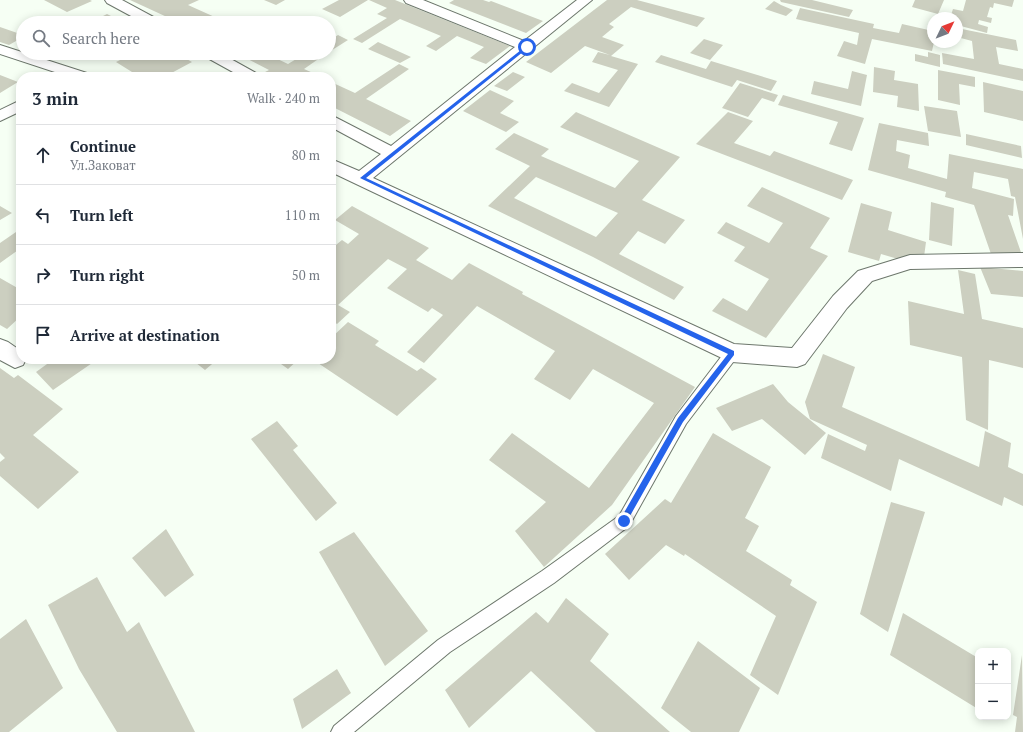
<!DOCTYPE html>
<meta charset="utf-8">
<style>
:root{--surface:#fff;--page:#f2f2f3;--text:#1f2937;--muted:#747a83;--line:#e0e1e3}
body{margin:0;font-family:"PT Serif",serif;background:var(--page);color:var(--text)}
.controls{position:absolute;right:12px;bottom:12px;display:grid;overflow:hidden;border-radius:8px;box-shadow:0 2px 10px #0003}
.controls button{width:36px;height:36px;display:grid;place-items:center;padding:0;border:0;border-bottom:1px solid var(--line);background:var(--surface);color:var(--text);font:20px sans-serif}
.compass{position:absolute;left:927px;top:12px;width:36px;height:36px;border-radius:50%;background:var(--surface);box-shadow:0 2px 10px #0003;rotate:47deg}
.stop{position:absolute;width:12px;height:12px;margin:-9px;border:3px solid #2563eb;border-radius:50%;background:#fff}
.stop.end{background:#2563eb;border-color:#fff;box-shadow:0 1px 4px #0008}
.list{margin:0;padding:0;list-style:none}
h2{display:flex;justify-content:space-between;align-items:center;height:52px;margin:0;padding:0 16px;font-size:17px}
h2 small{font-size:13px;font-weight:400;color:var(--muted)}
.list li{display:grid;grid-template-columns:26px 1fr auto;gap:12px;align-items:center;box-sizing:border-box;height:60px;padding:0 16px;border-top:1px solid var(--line)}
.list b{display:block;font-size:15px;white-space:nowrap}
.list p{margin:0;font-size:13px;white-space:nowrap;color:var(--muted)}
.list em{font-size:13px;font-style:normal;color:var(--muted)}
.icon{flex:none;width:22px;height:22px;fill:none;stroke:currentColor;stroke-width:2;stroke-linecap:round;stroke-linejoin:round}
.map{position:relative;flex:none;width:1023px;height:732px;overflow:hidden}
.search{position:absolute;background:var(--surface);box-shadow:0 2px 10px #0003;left:16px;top:16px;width:320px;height:44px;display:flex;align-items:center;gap:10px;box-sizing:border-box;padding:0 14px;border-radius:22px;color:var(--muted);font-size:15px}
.panel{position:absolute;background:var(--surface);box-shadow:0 2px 10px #0003;left:16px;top:72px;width:320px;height:292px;border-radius:16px}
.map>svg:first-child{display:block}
</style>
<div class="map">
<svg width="1023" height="732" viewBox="0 0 1023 732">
<rect width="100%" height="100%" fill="#f6fff4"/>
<!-- building -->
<path fill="#cccfc0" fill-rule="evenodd" d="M44,0h46l2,1 -25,11z
M130,0h69l-11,5 40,18h-48z
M264,0h21l-9,5z
M339,0h29l-28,17 -18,-8z
M369,0h26l115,46 -24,18 -16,-6 14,-11 -27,-11 -21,15 -10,-5 15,-10 -41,-17 -38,24 -9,-4 34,-21 -10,-4 10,-6z
M454,0h29l6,2 2,-1 52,20 -17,12 -77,-30z
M607,0h30l68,18 -8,9 -66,-20 -22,17 5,3 -12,10 22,8 -13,11 27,8 -29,43 -45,-16 8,-8 27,10 19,-23 -26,-8 6,-10 12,3 -25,-9 -34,27 -25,-11z
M780,0h32l41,10 -4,7 -68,-15z
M915,0h29l-6,14 -26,-7z
M966,0h48l-2,7 -18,-4 -1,5 -3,-1 -3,10 5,1 -1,5 -12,-3 -1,4 10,3 -1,6 -30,-8v-7h-7l3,-9 10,2z
M774,1l7,4 12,5 -7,6 -21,-7z
M800,8l74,16 -1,4 26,5 3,-9 31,7 1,11 -2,9 -60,-12 -7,25 -28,-8 7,-15 13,4 2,-12 -63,-14z
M107,14l18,9h-36z
M0,27l23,8v2l-14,8 -9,-3z
M957,28l59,12 2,11 -22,-4 3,17 24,5v12l-80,-17 -1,-11 32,6 -2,-18 -15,-4z
M338,35l10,5 -19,12v-11z
M704,39l19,6 -13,15 -20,-7z
M378,42l33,15 -11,6 -32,-14z
M928,52l12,3v12l-25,-6v-7l13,3z
M134,53h42l16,9 -28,15h-24l-24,-15z
M236,53h29l23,11 18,-11h21l-23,16 18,8h-50l-9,-4 6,-3z
M661,55l45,14 5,-8 66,20 -6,10 -34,-11 -5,7 -77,-25z
M399,64l10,5 -43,30 45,22 -21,15 -59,-30v-24l24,11z
M874,67l21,4 -1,9 24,4 1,27 -22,-4 1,-11 -25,-4z
M938,70l37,7v10l-16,-3 1,21 -22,-5z
M852,71l15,4 -6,31 -50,-12 3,-13 34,8z
M513,72l12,5 -18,14 -13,-5z
M0,75l18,7 -18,11z
M983,82l40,9v30l-39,-9z
M740,83l38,12 -4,7 -12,-4 -14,19 -26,-9z
M490,90l24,11 -14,12 19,9 -13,10 -43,-21z
M783,95l81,23 -12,33 -23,-7 9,-22 -60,-17z
M924,106l33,5 4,26 -33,-6z
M576,112l104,45 -38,43 43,20 -20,24 -27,-13 -19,23 65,33 -10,13 -81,-43 -105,-51 42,-40 -35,-17 19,-16 35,16 -8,7 74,32 24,-27 -79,-34zM536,177l82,36 -22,24 -82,-39z
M728,112l25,9 -19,22 36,13 4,-5 79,29 -11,20 -146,-56z
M879,123l49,10 1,13 -32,-6 -1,11 14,4 -2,13 39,11 2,-25 74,15v70l-8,-42 -4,-1 -3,-17 -34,-7 -2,16 42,11 -1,17 -5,-1 15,43 -32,-4 -17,-49 -29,-8 1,-5 -78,-22z
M966,134l55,12 1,12 -56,-13z
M762,187l68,31 -20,30 18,8 -62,82 -54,-27 11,-13 24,13 22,-32 -35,-18 11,-14 -28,-14 9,-11 43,21 14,-20 -36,-17z
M931,202l23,6 -2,38 -23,-6z
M861,203l31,9 -4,18 38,12 -2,15 -26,2 -17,-5 -2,7 -31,-9z
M0,206l12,7 -12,7z
M352,206l77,42 -13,12 36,20 17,-17 54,29 -1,2 17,9 156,84 -83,118 -68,62 -29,-36 31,-29 -57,-42 23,-27 77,55 65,-85 -61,-34 -23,31 -36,-21 21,-28 -78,-45 -53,57 -17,-11 36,-37 -11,-7 -4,4 -41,-24 20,-19 -19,-10 -50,46 12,7 -13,12 -6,-4v-71l11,-9 6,4 11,-10 -24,-14z
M16,232l5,4v12l-21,15v-20z
M980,267l43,4v26l-32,-3z
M958,270l17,4 7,45 41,9v40l-34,-8 -1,70 -22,-10 -4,-63 -52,-12 -2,-44 56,13z
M0,278l21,12v26l-14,13 -7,-4z
M348,322l31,19 -4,4 42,26 4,-3 16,11 -40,37 -85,-57h19v-21z
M823,354l32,13 -13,40 137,60 6,-36 26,12 -3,24 15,7v32l-19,-9 -2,9 -103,-47 -8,32 -70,-33 7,-24 37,17 2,-6 -57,-26 -5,-17z
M54,359h44l-45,31 -17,-18z
M191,359h27l-13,11z
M274,359h25l-11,10z
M0,368l14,10 4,-3 45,34 -30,26 46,37 -41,37 -38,-33v-14l5,-4 -5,-5z
M773,384l15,18 38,31 -21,22 -43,-36 -30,12 -16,-23z
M277,421l21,25 -5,4 44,53 -21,18 -65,-82z
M713,433l58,34 -26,51 14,8 -13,25 46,29 -2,5 27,17 -39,93 -28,-20 26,-59 -91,-62 -1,2 -18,-11 -37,35 -24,-26 60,-55 6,4z
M891,502l34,10 -37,120 -28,-18z
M166,529l28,46 -29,22 -33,-39z
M354,532l74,99 -43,35 -66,-114z
M97,577l30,55 12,-10 56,110h-78l-38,-63 -31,-64z
M566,598l43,36 -19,27 80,71h-74l-65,-61 -62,57 -24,-38 91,-78 12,11z
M903,613l75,45v51l-88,-54z
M26,619l37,69 -54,44h-9v-93z
M698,641l62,47 -21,44h-48l-30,-24z
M1022,655l1,77h-8l2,-15 -4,-2z
M337,669l14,24 -49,36 -9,-30z"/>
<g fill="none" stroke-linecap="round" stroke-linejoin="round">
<!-- service casing -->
<g stroke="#6d776c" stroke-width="2">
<path id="service" d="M732,348l5,1 1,4 -1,4 -51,67 -57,102 -75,57 -104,69 -96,80h-23l3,-6 104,-86 104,-69 77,-55 57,-100 51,-67z"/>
</g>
<!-- minor casing -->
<g stroke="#6d776c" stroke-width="2">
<path id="minor" d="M105,0h17l37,20 2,3h-17l-37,-20z
M404,0h19l101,41 53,-41h15l-219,178 361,166 58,4 41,-52 25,-25 52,-16 113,-2v14l-113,2 -38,12 -25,27 -42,56 -8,3 -65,-5 -8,-3 -393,-187v-13l28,12 22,-17 -50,-27v-12l60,31 124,-99 -109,-44z
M0,45l90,29 3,3h-23l-70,-23z
M202,53h18l38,21 3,3h-19l-38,-21z
M21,100v11l-21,10v-11z
M0,339l8,3 13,9v8h5l-3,6 -8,3 -15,-8z"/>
</g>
<!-- service -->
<use href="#service" fill="#fff" fill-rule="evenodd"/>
<!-- minor -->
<use href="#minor" fill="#fff" fill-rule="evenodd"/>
</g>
<!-- route -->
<path fill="#2563eb" d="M526,46l3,1 -163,131 368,173v4l-51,67 -57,101 -2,2 -3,-2v-5l57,-100 50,-64 -368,-176z"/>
</svg>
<div class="controls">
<button>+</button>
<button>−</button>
</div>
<svg class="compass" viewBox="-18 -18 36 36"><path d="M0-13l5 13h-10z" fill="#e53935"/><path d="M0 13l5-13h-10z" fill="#747a83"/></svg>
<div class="stop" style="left:527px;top:47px"></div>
<div class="stop end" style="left:624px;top:521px"></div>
<div class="search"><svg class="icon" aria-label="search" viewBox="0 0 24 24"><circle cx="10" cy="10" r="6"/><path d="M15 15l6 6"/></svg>Search here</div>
<section class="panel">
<h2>3 min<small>Walk · 240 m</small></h2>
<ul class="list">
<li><svg class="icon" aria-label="ahead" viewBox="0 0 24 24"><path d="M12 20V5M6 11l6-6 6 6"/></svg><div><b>Continue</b><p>Ул.Заковат</p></div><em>80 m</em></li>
<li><svg class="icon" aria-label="left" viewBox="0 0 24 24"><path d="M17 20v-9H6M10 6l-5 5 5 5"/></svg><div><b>Turn left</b></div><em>110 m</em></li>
<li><svg class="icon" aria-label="right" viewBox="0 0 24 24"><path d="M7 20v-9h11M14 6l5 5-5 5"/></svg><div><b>Turn right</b></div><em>50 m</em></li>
<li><svg class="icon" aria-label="arrive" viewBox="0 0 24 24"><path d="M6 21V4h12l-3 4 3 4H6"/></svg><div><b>Arrive at destination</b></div></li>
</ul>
</section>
</div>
